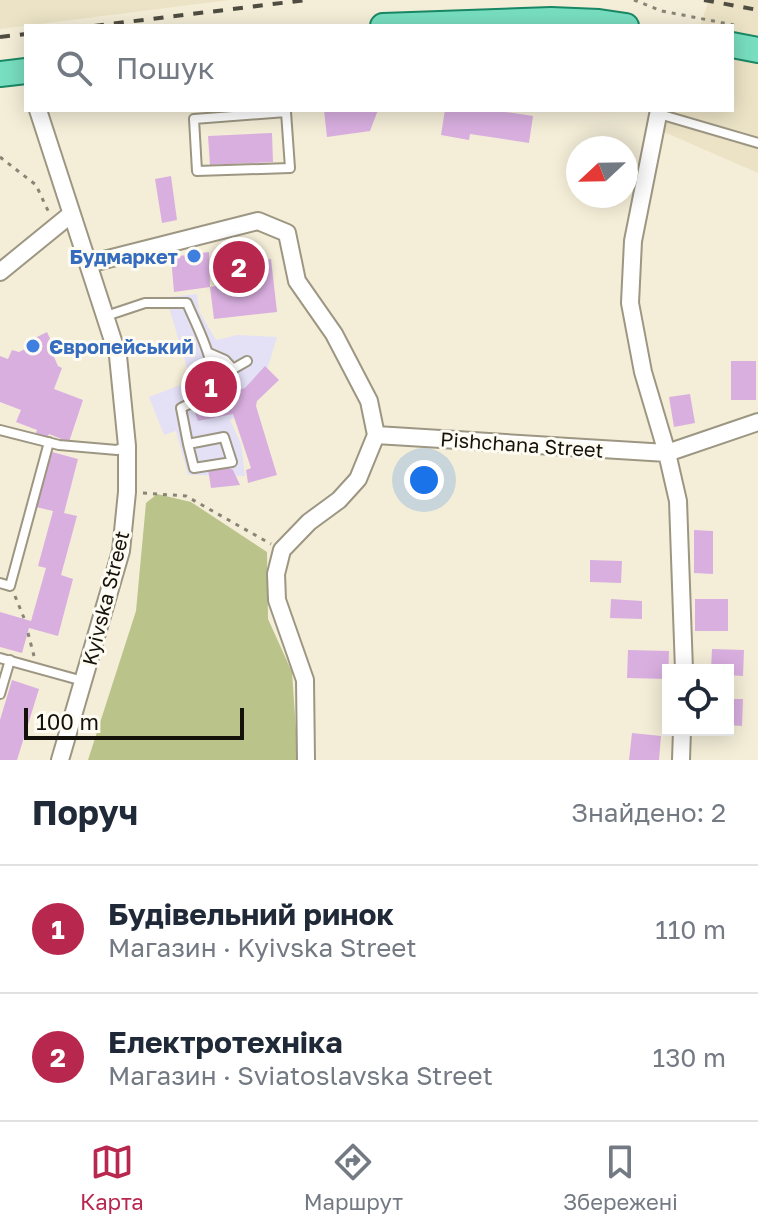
<!DOCTYPE html>
<html lang="uk">
<meta charset="utf-8">
<style>
:root{--surface:#fff;--page:#f2f2f3;--text:#1f2937;--muted:#747a83;--line:#e0e1e3;--accent:#b8274e}
body{margin:0;font-family:"Golos Text",sans-serif;background:var(--page);color:var(--text)}
.controls{position:absolute;right:24px;bottom:24px;display:grid;overflow:hidden;border-radius:0px;box-shadow:0 4px 20px #0003}
.controls button{width:72px;height:72px;display:grid;place-items:center;padding:0;border:0;border-bottom:2px solid var(--line);background:var(--surface);color:var(--text);font:40px sans-serif}
.compass{position:absolute;left:566px;top:136px;width:72px;height:72px;border-radius:50%;background:var(--surface);box-shadow:0 4px 20px #0003;rotate:248deg}
.scale{position:absolute;left:24px;bottom:20px;width:220px;box-sizing:border-box;padding-left:8px;border:4px solid #13110a;border-top:0;font-size:22px;line-height:28px;white-space:nowrap;color:#13110a;-webkit-text-stroke:6px #fefbf3;paint-order:stroke}
.you{position:absolute;left:424px;top:480px;width:28px;height:28px;margin:-20px;border:6px solid #fff;border-radius:50%;background:#1a73e8;box-shadow:0 0 0 12px #1a73e833}
.badge{display:grid;place-items:center;width:52px;height:52px;border-radius:50%;background:var(--accent);color:#fff;font-size:26px;font-weight:700}
.pin{position:absolute;translate:-50% -50%;border:4px solid #fff;box-shadow:0 2px 8px #0006}
.list{margin:0;padding:0;list-style:none}
h2{display:flex;justify-content:space-between;align-items:center;height:104px;margin:0;padding:0 32px;font-size:34px}
h2 small{font-size:26px;font-weight:400;color:var(--muted)}
.list li{display:grid;grid-template-columns:52px 1fr auto;gap:24px;align-items:center;box-sizing:border-box;height:128px;padding:0 32px;border-top:2px solid var(--line)}
.list b{display:block;font-size:30px;white-space:nowrap}
.list p{margin:0;font-size:26px;white-space:nowrap;color:var(--muted)}
.list em{font-size:26px;font-style:normal;color:var(--muted)}
.icon{flex:none;width:44px;height:44px;fill:none;stroke:currentColor;stroke-width:2;stroke-linecap:round;stroke-linejoin:round}
.map{position:relative;flex:none;width:758px;height:760px;overflow:hidden}
.search{position:absolute;background:var(--surface);box-shadow:0 4px 20px #0003;left:24px;right:24px;top:24px;height:88px;display:flex;align-items:center;gap:20px;box-sizing:border-box;padding:0 28px;border-radius:0px;color:var(--muted);font-size:30px}
.sheet{height:360px;background:var(--surface)}
nav{display:flex;justify-content:space-around;align-items:center;box-sizing:border-box;height:112px;border-top:2px solid var(--line);background:var(--surface);font-size:22px;color:var(--muted)}
nav a{display:grid;justify-items:center;gap:4px}
nav .on{color:var(--accent)}
.map>svg:first-child{display:block}
</style>
<div class="map">
<svg width="758" height="760" viewBox="0 0 758 760">
<rect width="100%" height="100%" fill="#f4eed8"/>
<!-- commercial -->
<path fill="#e4e1f7" d="M197,294l2,17 17,29 21,-5 40,2 -10,33 -19,40 -18,10 11,24 4,32 -57,-1 -12,-44 -12,4 -15,-38 42,-16 -21,-70v-14z"/>
<!-- built -->
<path fill="#ece3c6" d="M0,0h229l-229,29z
M709,0h49v173l-94,-41 7,-22h61v-84h-32z"/>
<!-- green -->
<path fill="#b9c38a" d="M157,494l34,8 76,50 1,67 24,53 6,88h-210l48,-149 10,-108z"/>
<!-- building -->
<path fill="#d9afe0" d="M324,110h54l-8,21 -43,6z
M445,110h47l41,6 -4,27 -59,-9 -1,6 -28,-5z
M272,133l1,29 -63,3 -2,-29z
M171,176l6,44 -15,3 -7,-44z
M209,252l1,35 -36,5 -3,-35z
M271,259l6,53 -63,7 -4,-32 25,-4 -2,-20z
M47,332l9,20 -2,5 4,9 4,2 -8,21 29,11 -14,42 -20,-8 -2,4 -11,-5 1,-3 -21,-8 5,-12 -21,-8v-46l8,3 4,-9 7,2 8,-4 2,-7z
M731,361h25v39h-25z
M265,366l14,14 -22,21 -1,5 21,69 -29,8 -2,-13 5,-2 -18,-54 -35,7 -6,-16 53,-17z
M690,394l5,29 -21,4 -5,-30z
M52,452l26,7 -14,54 13,3 -16,59 12,4 -15,57 -29,-8 -7,25 -22,-6v-35l31,9 15,-53 -8,-2 15,-55 -17,-4z
M224,466l9,4 7,15 -29,3 -3,-19z
M694,530l19,1v43l-19,-1z
M590,560l32,1 -1,22 -31,-1z
M611,599l31,2v18l-32,-1z
M695,599h33v32h-33z
M712,649l32,1 -1,26 -15,-1v-5h-17z
M628,650l41,1 -1,28 -41,-1z
M12,680l27,9 -22,71h-17v-40z
M728,699h15l-1,27 -14,-1z
M632,733l29,3 -2,24h-30z"/>
<g fill="none" stroke-linecap="round" stroke-linejoin="round">
<!-- lane casing -->
<g stroke="#9c9682" stroke-width="12">
<path id="lane" d="M286,112l4,56 -93,3 -3,-52z
M659,114l99,29
M106,316l39,-13h42c8,20 36,70 21,89 -6,8 -18,11 -27,16l7,36 36,-7 8,25 -38,6 -6,-24
M209,353l16,7 8,9 14,-8
M0,430l59,15 58,5 9,-4
M0,583l10,3 39,-144
M0,658l83,23
M0,694l10,-34"/>
</g>
<!-- street casing -->
<g stroke="#9c9682" stroke-width="20">
<path id="street" d="M38,110l80,246 9,90v46l-6,59 -61,209
M659,110l-26,131 -3,62 13,69 24,81 11,48 6,169
M88,264l170,-43 29,12 10,48 37,53 35,67 7,34 -18,44 -19,21 -30,22 -27,28 -6,24 1,26 28,80 1,80
M0,272l70,-57
M376,435l291,18 91,-31
M681,760l1,-30"/>
</g>
<!-- primary casing -->
<g stroke="#1a8865" stroke-width="28">
<path id="primary" d="M383,26l168,-6 48,2 27,4
M732,45l26,5
M0,74l26,-3"/>
</g>
<!-- path -->
<path stroke="#888476" stroke-width="3" stroke-dasharray="4 6" stroke-linecap="butt" d="M634,0l28,11 72,14
M0,157l36,28 14,30
M143,493l43,3 85,48
M15,596l9,22
M28,633l6,23"/>
<!-- lane -->
<use href="#lane" stroke="#fff" stroke-width="8"/>
<!-- street -->
<use href="#street" stroke="#fff" stroke-width="16"/>
<!-- primary -->
<use href="#primary" stroke="#78dec0" stroke-width="24"/>
<!-- rail -->
<path stroke="#4f4c41" stroke-width="4" stroke-dasharray="10 10" stroke-linecap="butt" d="M704,0l54,10
M94,26l212,-26
M0,37l26,-3"/>
</g>
<!-- markers -->
<g fill="#3f7fe0" stroke="#fefbf3" stroke-width="3">
<circle cx="194" cy="256" r="8"/>
<circle cx="33" cy="346" r="8"/>
</g>
<g text-anchor="middle" dominant-baseline="central" stroke-width="6" stroke-linejoin="round" paint-order="stroke">
<!-- shop labels -->
<g font-size="20" font-weight="bold" fill="#366cbe" stroke="#fefbf3" text-anchor="end">
<text x="178" y="256">Будмаркет</text>
<text x="49" y="346" text-anchor="start">Європейський</text>
</g>
<!-- street labels -->
<g font-size="20" fill="#13110a" stroke="#fefbf3">
<text transform="translate(522 444) rotate(4)">Pishchana Street</text>
<text transform="translate(105 598) rotate(-76)">Kyivska Street</text>
</g>
</g>
</svg>
<div class="controls">
<button><svg class="icon" aria-label="locate" viewBox="0 0 24 24"><circle cx="12" cy="12" r="6"/><path d="M12 2v4M12 18v4M2 12h4M18 12h4"/></svg></button>
</div>
<svg class="compass" viewBox="-18 -18 36 36"><path d="M0-13l5 13h-10z" fill="#e53935"/><path d="M0 13l5-13h-10z" fill="#747a83"/></svg>
<div class="scale">100 m</div>
<div class="you"></div>
<div class="pin badge" style="left:211px;top:387px">1</div>
<div class="pin badge" style="left:239px;top:267px">2</div>
<div class="search"><svg class="icon" aria-label="search" viewBox="0 0 24 24"><circle cx="10" cy="10" r="6"/><path d="M15 15l6 6"/></svg>Пошук</div>
</div>
<section class="sheet">
<h2>Поруч<small>Знайдено: 2</small></h2>
<ul class="list">
<li><span class="badge">1</span><div><b>Будівельний ринок</b><p>Магазин · Kyivska Street</p></div><em>110 m</em></li>
<li><span class="badge">2</span><div><b>Електротехніка</b><p>Магазин · Sviatoslavska Street</p></div><em>130 m</em></li>
</ul>
</section>
<nav>
<a class="on"><svg class="icon" aria-label="map" viewBox="0 0 24 24"><path d="M3 6l6-2 6 2 6-2v14l-6 2-6-2-6 2zM9 4v14M15 6v14"/></svg>Карта</a>
<a><svg class="icon" aria-label="directions" viewBox="0 0 24 24"><path d="M12 3l9 9-9 9-9-9zM9 14v-3h6M13 9l2 2-2 2"/></svg>Маршрут</a>
<a><svg class="icon" aria-label="saved" viewBox="0 0 24 24"><path d="M7 4h10v16l-5-4-5 4z"/></svg>Збережені</a>
</nav>
